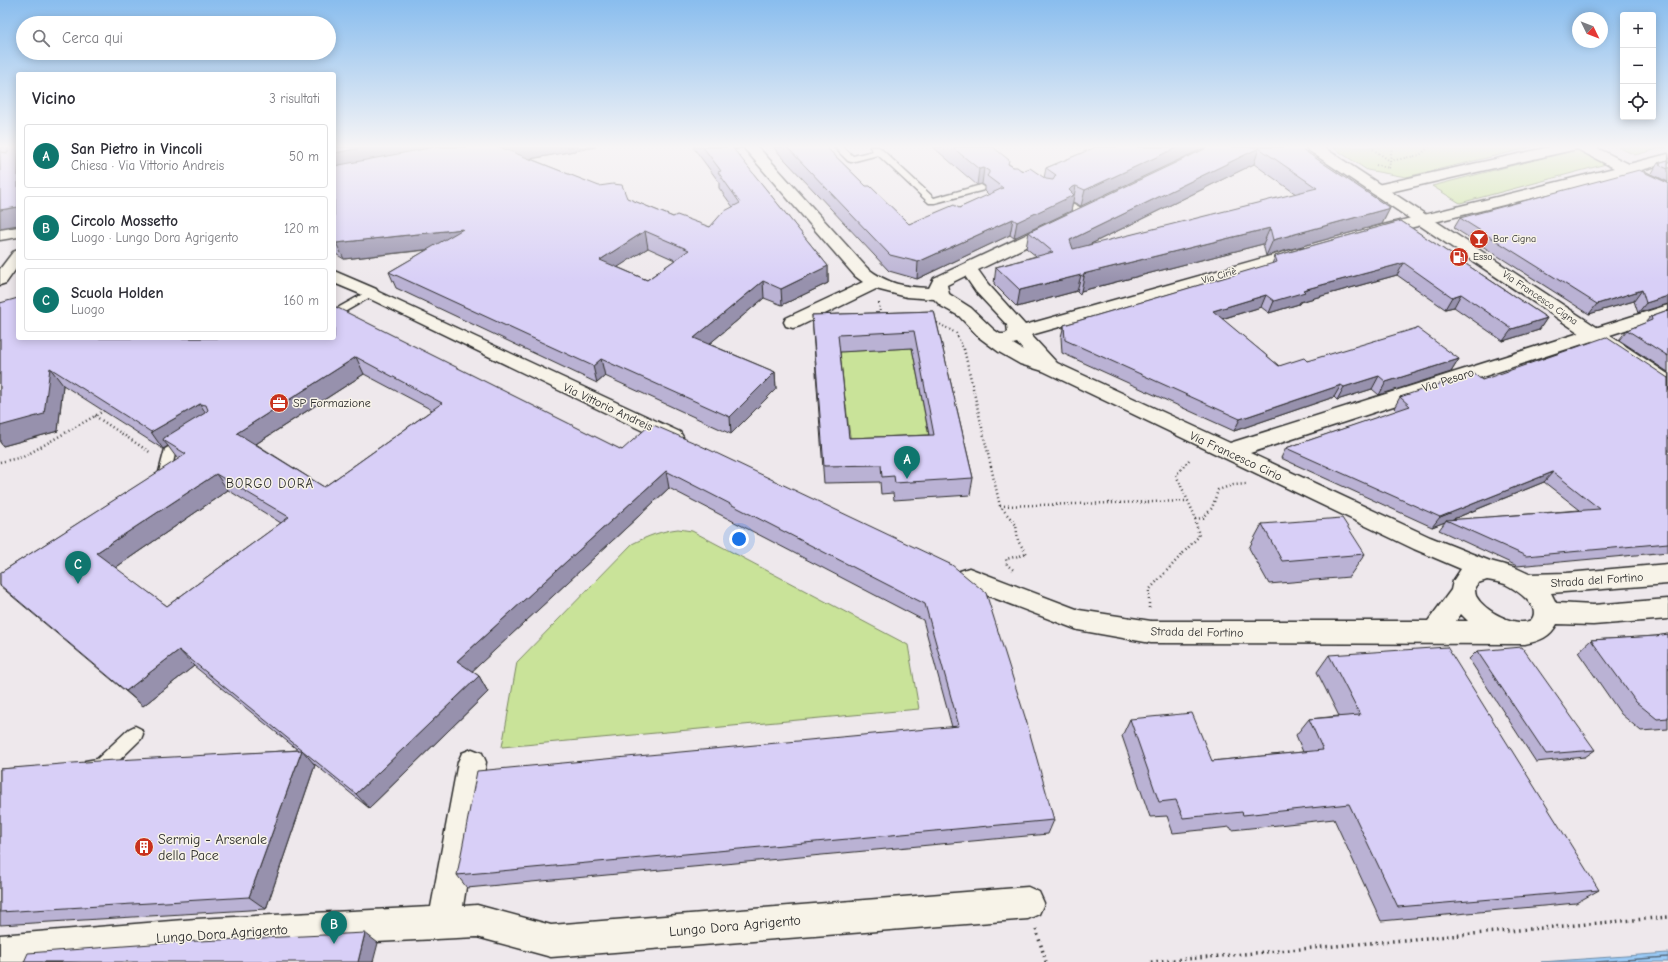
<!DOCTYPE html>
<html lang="it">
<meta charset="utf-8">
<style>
:root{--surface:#fff;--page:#f2f2f3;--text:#2b2b33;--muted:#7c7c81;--line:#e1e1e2;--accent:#0f766e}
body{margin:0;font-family:"Comic Neue",sans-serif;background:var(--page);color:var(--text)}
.controls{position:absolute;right:12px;top:12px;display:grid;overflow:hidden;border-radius:4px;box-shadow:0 2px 10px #0003}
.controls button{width:36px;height:36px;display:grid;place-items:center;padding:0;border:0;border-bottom:1px solid var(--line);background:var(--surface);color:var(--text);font:20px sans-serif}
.compass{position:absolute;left:1572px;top:12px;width:36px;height:36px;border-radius:50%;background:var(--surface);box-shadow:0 2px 10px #0003;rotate:133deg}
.you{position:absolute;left:739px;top:539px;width:14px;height:14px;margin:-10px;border:3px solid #fff;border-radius:50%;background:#1a73e8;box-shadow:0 0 0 6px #1a73e833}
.badge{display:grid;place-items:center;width:26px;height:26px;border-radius:50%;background:var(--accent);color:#fff;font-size:13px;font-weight:700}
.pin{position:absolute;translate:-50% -33px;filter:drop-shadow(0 1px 2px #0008)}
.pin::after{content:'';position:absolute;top:21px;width:14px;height:12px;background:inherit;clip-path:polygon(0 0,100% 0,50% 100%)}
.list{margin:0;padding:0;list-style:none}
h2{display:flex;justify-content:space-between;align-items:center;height:52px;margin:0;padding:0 16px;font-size:17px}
h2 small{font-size:13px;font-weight:400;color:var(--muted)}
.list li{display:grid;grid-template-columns:26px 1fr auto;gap:12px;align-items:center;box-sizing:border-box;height:64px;margin:0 8px 8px;padding:0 8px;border:1px solid var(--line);border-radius:4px}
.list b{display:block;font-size:15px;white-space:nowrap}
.list p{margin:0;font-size:13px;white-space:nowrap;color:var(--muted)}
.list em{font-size:13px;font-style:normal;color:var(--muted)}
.icon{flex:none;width:22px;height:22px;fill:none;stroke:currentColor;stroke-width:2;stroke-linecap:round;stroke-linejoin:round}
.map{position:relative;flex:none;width:1668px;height:962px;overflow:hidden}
.search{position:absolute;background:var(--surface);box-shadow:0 2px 10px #0003;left:16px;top:16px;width:320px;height:44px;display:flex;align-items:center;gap:10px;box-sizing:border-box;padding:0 14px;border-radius:22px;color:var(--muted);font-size:15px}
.panel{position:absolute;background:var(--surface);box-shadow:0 2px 10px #0003;left:16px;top:72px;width:320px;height:268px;border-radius:4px}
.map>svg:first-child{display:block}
</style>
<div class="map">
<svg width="1668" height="962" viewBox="0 0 1668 962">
<rect width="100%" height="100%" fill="#eee8ec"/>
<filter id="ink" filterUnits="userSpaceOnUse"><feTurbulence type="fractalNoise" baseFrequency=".025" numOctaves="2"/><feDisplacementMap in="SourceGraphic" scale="8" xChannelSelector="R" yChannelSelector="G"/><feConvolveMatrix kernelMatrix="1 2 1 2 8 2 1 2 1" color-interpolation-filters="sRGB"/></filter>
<g filter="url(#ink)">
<!-- green -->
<path fill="#c9e399" stroke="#7a8762" d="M1332,147h201l-127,30 -39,-7z
M1618,147h48l-31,8z
M1577,149l29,15 -146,39 -28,-17z
M912,348l20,104 -79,4 -15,-104z
M678,529l14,2 216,114 11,64 -417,38 15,-85 115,-118c16,-8 29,-13 46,-15z"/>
<!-- water -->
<path fill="#9bcbf7" stroke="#6e8ba5" d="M1668,953v9h-127z"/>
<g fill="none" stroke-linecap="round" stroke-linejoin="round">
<!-- shore -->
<path stroke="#586b7d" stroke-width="1.5" d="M1596,962l72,-5"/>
<!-- service casing -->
<g stroke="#2b2b2b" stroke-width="3">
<path id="service" d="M834,147h9l10,9 20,-5 -3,-4h9l55,51 47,-13 5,3 -2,2 -49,13h-6l-51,-48 -27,7 -3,-1z
M1072,203l15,8 2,2 -2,2c-6,2 -15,-4 -20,-9l2,-2z
M370,290l4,1 1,2 -1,2 -40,23v-8z
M185,438l4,1 2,3 -2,3 -14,9 -6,27 -9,5 -5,-2 -1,-3 4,-5 7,-27z
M135,726l6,3 2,5 -2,5 -35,34c-8,3 -13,3 -21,0l-2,-6 2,-6 12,-2 32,-30z"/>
</g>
<!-- pedestrian casing -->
<g stroke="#2b2b2b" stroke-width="3">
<path id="pedestrian" d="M18,250v16l-12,17 -6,2v-16l13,-17z
M370,288l310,144 3,5 -3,5 -7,2 -7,-2 -302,-146 -2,-3 2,-3z"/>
</g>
<!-- minor casing -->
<g stroke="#2b2b2b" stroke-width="3">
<path id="minor" d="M743,147h15l109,121c21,16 37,19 62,20l5,-10 115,-54 6,-2 6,2 2,3 -2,3 -83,40 10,14 37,41 270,-76 6,-1 6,1 2,4 -2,4 -276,78 26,28 173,80 438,-138v11l-418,137 180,84 60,24 26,7 13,6 38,-1 101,-9v20l-117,9 5,10 37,2 75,-6v20l-75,6 -36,-1c-7,13 -17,17 -32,20l-374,-1 -73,-13 -118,-45 -3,-7 3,-7 9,-3 110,42 72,11h277l23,-31 2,-9 8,-12 -47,-20 -371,-178 -23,-7 -21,-12 -19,-14 -21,-22 -18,-10 -7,-7 -27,-2 -31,-8 -76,37 -7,2 -7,-2 -2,-4 2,-4 77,-36 -8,-6zM965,276l11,16 31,33 1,7 -3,2h-5l-6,-4 -23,-22 -22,-14 -2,-9zM1017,343l6,7 -10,-6zM1487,580c6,1 12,2 18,4 10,5 38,23 26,36 -15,8 -47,-9 -55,-24 -1,-3 -1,-6 -1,-9l3,-4zM1461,614l7,7h-12z
M1550,147h45l34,17 39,-10v9l-27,7 27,14v11l-42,-20 -249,61 -6,-2 -2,-3 2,-3 243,-60 -37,-19 -200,46 -5,-2 -3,-3 3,-3 5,-2z
M18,227v10l-18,3v-10z
M334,271l42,18 3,4 -3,4 -6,1 -36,-15z
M472,749l10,4 4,9 -23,144 14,-1 74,20 477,-38 11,5 5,11 -5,11 -11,5 -477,38 -74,-20 -281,14 -132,11h-64v-27l196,-16 235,-12 27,-145 4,-9z"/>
</g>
<!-- tertiary casing -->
<g stroke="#2b2b2b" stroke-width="3">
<path id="tertiary" d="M1306,147h17l345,227v16l-7,-2 -353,-238z"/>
</g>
<!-- path-far2 -->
<path stroke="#2b2b2b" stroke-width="2" stroke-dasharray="1 2.5" stroke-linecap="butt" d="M1370,147l20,14 30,-6 9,-8
M1376,165l14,3
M1389,168l3,-21
M879,303l1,11
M934,321l20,11
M956,333l8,17"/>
<!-- path-far1 -->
<path stroke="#2b2b2b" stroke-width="2.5" stroke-dasharray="1 3" stroke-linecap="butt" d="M964,349l36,157 16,19 2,16 9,13 -21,5 1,6 8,6
M95,416l56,37
M0,462l23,-5 84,-48
M1000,506l187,-5
M1195,519l8,-1 9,-10 6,-18 15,-5 14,-1
M1149,608v-18l50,-54 -5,-22 -18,-39 14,-16"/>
<!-- path -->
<path stroke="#2b2b2b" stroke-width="3.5" stroke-dasharray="1.5 4" stroke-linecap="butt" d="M1036,929l10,33
M1151,962l517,-45"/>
<!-- service -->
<use href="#service" fill="#f7f3e8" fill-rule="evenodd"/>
<!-- pedestrian -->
<use href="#pedestrian" fill="#f7f3e8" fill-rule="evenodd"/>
<!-- minor -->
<use href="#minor" fill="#f7f3e8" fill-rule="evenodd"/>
<!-- tertiary -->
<use href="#tertiary" fill="#f7f3e8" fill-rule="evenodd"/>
</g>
<!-- wall -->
<path fill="#bab2d4" stroke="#2b2b2b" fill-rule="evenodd" d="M0,147h18v78l-18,3z
M334,147h262l-65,12 142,58 37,10 23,-20 -14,-19v-6l-26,-35h49l-8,3 94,116v17l-46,22 -18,-7 -55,46 66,28 1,17 -45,45 -126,-58 -8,7 -201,-95 -7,-16 38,-22 -83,9 -10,-6zM648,248l27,12 -28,20 -30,-13z
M773,147h53l40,39 43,38 50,-16 30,-13 -4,-4v-5l-3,-2 -5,1 -44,-38h60l16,17 4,3 31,11 2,-10 50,-21h110l-125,59 -8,-4 -2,9 -57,27 -4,-3 -93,44 -28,-8z
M1209,147h90l91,61 -8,16 -116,32 -3,-12 -182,47 -1,3 -3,-3 -60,16 -23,-23 2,-17 40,-11 -10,-8 3,-16zM1254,164l42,30 -209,52z
M1668,160v22l-16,-8 1,-1h-1l6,-10z
M1668,183v121l-30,9 -4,-12 -45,13 -135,-86 6,-10z
M1401,221l146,97 -8,12 -36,11 -49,-34 -9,2 -48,-34 -97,27 -1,2 -30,9 -8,-6 -39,12 57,47 28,-5 152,-2 -8,13 -72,23 -7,-6 -35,11 -3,-3 -100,34 -172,-78 -1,-16 3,-12 208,-61 3,-8z
M0,303l334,35 288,112 330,115 102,255 -6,14 -581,54 -10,-13 495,-148 -29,-107 -254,-132 -197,183 7,5 9,16 -119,116 -57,-46 3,3 -49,144 -266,16v-156l298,-19 -104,-84 -51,40 -143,-120v-13l179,-114 -3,-2 -8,-11 -5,3 -100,-64 -5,46 -55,15 -3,-4zM364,374l68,36 -108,77 -68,-43zM228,490l53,33 -114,83 -52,-38z
M1668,310v62l-49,-32 8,-10 18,-7 6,-7z
M934,311l39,167 -3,17 -76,5 -1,-7 -12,1 -1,-12 -56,1 -11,-151 -1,-17zM912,348l17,87 -80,3 -9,-86z
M1668,378v174l-151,14 -78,-36 6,-8 -13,5 -151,-69 5,-10 111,-37 -3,-3 6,-11 82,-17zM1544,482l36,28 -129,10z
M1262,524l103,30 -16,23 -80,7 -20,-36z
M1668,634v95l-27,2 -20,-17 -43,-62 13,-12 65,-4z
M1477,651l118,99 -10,7 -49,5 -67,-103z
M1329,655l270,235 -23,13 -195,18 -47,-102 -102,11 -2,-3 -57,6 -6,-17 -17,1 -28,-81 8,-17 82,42 91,-9 -7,-17 13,-16 30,-3 -22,-44z"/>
<!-- shaded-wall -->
<path fill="#9791ad" stroke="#2b2b2b" d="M366,147h94l-126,22v-16z
M505,147h91l-89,16 -5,-15z
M724,147h18v1l-17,4z
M1178,147h28l-125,59 4,-16z
M1259,148l-5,16 -188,92 4,-16z
M984,168l-2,16 -5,1 2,-16z
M1076,186l-5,25 -57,27 3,-16 52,-32 3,-3z
M18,207v18l-18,3v-18z
M1390,208l-8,16 -116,32 7,-16z
M1013,219l-3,16 -93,44 1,-17z
M1270,228l-7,16 -182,47 3,-14 -1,-3z
M463,229l5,16 -124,14 -8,-16z
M645,231l3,17 -44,28 -4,-16z
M1404,263l-7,12 -97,27 -1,2 -30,9 5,-12 29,-11z
M828,266v17l-46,22 -1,-16z
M1081,275l-4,16 -60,16 3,-17z
M763,281l1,17 -68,57 -2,-17z
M1642,290l-8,11 -45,13 8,-10z
M1461,294l-7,13 -9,2 7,-12z
M1266,295l-5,12 -53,16 5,-12z
M1668,296v8l-30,9 8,-10z
M1547,318l-8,12 -36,11 9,-12z
M356,357l8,17 -116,75 -11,-16z
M601,359l4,17 -8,7 -4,-17z
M1459,359l-8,13 -72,23 7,-13z
M50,368l13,17 -5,46 -55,15 -3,-4v-16z
M775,372l1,17 -45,45 -1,-17z
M1379,376l-7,13 -35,11 7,-13z
M1341,385l-7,12 -100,34 6,-12z
M200,404l11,17 -48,19 5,6 -5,3 -12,-17z
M666,471l3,17 -203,189 -9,-16z
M1553,472l-9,10 -96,39 -2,-1 -1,2 -13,5 8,-10z
M216,474l12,16 -116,80 -16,-17z
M179,650l15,16 -51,40 -17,-15z
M479,676l9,16 -119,116 -13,-14z
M302,750l13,15 -49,144 -17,-12z
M365,933l13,10 -5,19h-15z"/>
<!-- building -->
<path fill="#d8cff7" stroke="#2b2b2b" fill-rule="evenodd" d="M8,147h10v60l-18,3v-58l8,1z
M334,147h32l-32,6z
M435,147h70l-3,1 97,38 14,-2 9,1 5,13 46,19 4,-2 33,12 13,-15 17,-9 -22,-31 3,-1 -18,-24h29l96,119 -47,23 -18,-8 -69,57 81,34 -45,45 -129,-58 -8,7 -204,-94 74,-43 -127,14 -2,-1v-76zM645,231l44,19 -42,30 -47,-20z
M787,147h39l40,39h4l39,38 45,-19 5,3 44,-20 -16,-12 2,-3v-2l-5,-3 -5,1 -27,-22h41l16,13 -1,4 5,3h4l5,4 8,-3 16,11 7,1 3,-5 -10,-7 50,-21h82l-93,43 -9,-4 -4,1 -3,3 5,5 -57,27 -4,-3 -95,43 -28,-7z
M1209,147h90l91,61 -117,32 -3,-12 -187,46 1,3 -3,-2 -61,15 -24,-23 57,-15 -24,-20zM1259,148l58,40 -244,61 -3,-9z
M1668,160v9l-9,-4 2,-1 -3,-1z
M1639,170l29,13v113l-22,7 -4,-13 -45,14 -137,-86z
M1401,221l146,97 -35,11 -51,-35 -9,3 -48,-34 -101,27 2,2 -31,9 -8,-6 -53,16 66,55 25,-8 3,3 110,-33 42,31 -73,23 -7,-6 -35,11 -3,-2 -101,34 -175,-79 -1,-15 213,-63 -2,-6z
M18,298v40h316v-32l288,144 29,-26 44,19 257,122 34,28 40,127 28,100 -597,55 20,-104 482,-45 -34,-122 -259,-133 -209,190 22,15 -123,118 -177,-144 -53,41 -126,-106v-12l186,-119 -23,-14 1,-2 41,-25 3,-3 -2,-5 -6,-1 -49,28 -101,-64 -6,46 -44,12v-123zM356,357l86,46 -118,84 -87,-54zM216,474l73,43 -122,89 -71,-53z
M1668,310v46l-41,-26 25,-10 -1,-4z
M934,311l39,167 -78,5 -1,-7 -12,1 -1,-12 -57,1 -12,-151zM914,331l20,104 -85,3 -11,-103z
M1606,337l62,41v165l-142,13 -80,-36 154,-11 -47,-37 -113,45 -154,-69 124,-42 -10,-9 73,-24 9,7z
M1342,518l23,36 -83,7 -20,-37z
M1668,634v84l-11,1 -21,-17 -45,-62 65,-4z
M1447,647l152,243 -201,17 -49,-103 -106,11 -1,-3 -59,6 -7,-18 -17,2 -29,-83 62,-6 20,48 111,-11 -14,-31 51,-4 -31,-60z
M1522,647l73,103 -49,4 -69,-103z
M302,750l-53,147 -249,15v-143l98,-8z
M365,933l-7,29h-334l4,-9 151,-11z"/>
</g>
<!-- sky -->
<linearGradient id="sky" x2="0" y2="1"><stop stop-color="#89bdee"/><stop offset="0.52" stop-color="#f7f5f6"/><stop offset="1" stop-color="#f7f5f6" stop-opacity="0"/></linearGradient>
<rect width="1668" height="282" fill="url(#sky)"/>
<!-- icons -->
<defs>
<g id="bar-disc" transform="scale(1)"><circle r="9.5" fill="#c8321e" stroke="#f7f3e8"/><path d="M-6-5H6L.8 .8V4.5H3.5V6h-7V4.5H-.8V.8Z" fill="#fff"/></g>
<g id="fuel-disc" transform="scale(1)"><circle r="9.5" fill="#c8321e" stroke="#f7f3e8"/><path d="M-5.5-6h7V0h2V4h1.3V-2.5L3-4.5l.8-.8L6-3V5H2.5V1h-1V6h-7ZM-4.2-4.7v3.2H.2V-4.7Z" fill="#fff"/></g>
<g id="office-disc" transform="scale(1)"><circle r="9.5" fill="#c8321e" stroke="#f7f3e8"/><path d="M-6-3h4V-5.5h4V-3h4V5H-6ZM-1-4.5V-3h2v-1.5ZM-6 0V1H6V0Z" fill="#fff"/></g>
<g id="building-disc" transform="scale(1)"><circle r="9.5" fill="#c8321e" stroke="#f7f3e8"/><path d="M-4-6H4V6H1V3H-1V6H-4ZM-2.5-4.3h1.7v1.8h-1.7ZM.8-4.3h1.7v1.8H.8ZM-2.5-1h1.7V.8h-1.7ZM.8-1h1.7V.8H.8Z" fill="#fff"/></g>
</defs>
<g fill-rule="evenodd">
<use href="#bar-disc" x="1479" y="239"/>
<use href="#fuel-disc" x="1459" y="257"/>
<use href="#office-disc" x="279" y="403"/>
<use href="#building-disc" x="144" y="847"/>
</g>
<g text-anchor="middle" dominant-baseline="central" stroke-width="3" stroke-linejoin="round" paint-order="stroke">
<!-- far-poi labels -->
<g font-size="10" fill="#2b2b2b" stroke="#f7f3e8" text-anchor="start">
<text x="1493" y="239">Bar Cigna</text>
<text x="1473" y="257">Esso</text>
</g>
<!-- far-street labels -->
<g font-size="10" fill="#2b2b2b" stroke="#f7f3e8">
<text transform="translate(1219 276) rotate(-16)">Via Ciriè</text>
<text transform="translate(1540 298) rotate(34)">Via Francesco Cigna</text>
</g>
<!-- street labels -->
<g font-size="12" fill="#2b2b2b" stroke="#f7f3e8">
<text transform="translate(1448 380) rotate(-18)">Via Pesaro</text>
<text transform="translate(608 407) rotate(25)">Via Vittorio Andreis</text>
<text transform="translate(1236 456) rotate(25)">Via Francesco Cirio</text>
<text transform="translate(1597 580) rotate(-4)">Strada del Fortino</text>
<text transform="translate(1197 632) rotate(1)">Strada del Fortino</text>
</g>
<!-- poi labels -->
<g font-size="12" fill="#2b2b2b" stroke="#f7f3e8" text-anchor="start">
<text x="293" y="403">SP Formazione</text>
</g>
<!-- neighbourhood labels -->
<g font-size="13" letter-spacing="1" fill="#2b2b2b" stroke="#f7f3e8">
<text x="270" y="483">BORGO DORA</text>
</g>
<!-- near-poi labels -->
<g font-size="14" fill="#2b2b2b" stroke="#f7f3e8" text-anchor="start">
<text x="158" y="839">Sermig - Arsenale<tspan x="158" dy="16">della Pace</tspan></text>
</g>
<!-- near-street labels -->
<g font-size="14" fill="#2b2b2b" stroke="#f7f3e8">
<text transform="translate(735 926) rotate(-5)">Lungo Dora Agrigento</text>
<text transform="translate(222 934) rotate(-4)">Lungo Dora Agrigento</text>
</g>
</g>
</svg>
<div class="controls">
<button>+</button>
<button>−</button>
<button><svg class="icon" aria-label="locate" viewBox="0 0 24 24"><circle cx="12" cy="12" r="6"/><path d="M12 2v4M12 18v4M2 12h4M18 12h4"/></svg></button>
</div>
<svg class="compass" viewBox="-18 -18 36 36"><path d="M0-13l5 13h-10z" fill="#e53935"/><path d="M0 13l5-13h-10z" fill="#7c7c81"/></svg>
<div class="you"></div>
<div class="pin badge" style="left:907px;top:479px">A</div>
<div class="pin badge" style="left:334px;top:944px">B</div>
<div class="pin badge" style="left:78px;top:584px">C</div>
<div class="search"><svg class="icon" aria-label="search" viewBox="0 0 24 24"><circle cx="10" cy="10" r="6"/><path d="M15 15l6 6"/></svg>Cerca qui</div>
<section class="panel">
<h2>Vicino<small>3 risultati</small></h2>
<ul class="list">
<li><span class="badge">A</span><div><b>San Pietro in Vincoli</b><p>Chiesa · Via Vittorio Andreis</p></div><em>50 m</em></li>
<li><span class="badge">B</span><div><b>Circolo Mossetto</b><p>Luogo · Lungo Dora Agrigento</p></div><em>120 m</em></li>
<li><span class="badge">C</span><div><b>Scuola Holden</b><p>Luogo</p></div><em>160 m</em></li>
</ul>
</section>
</div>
